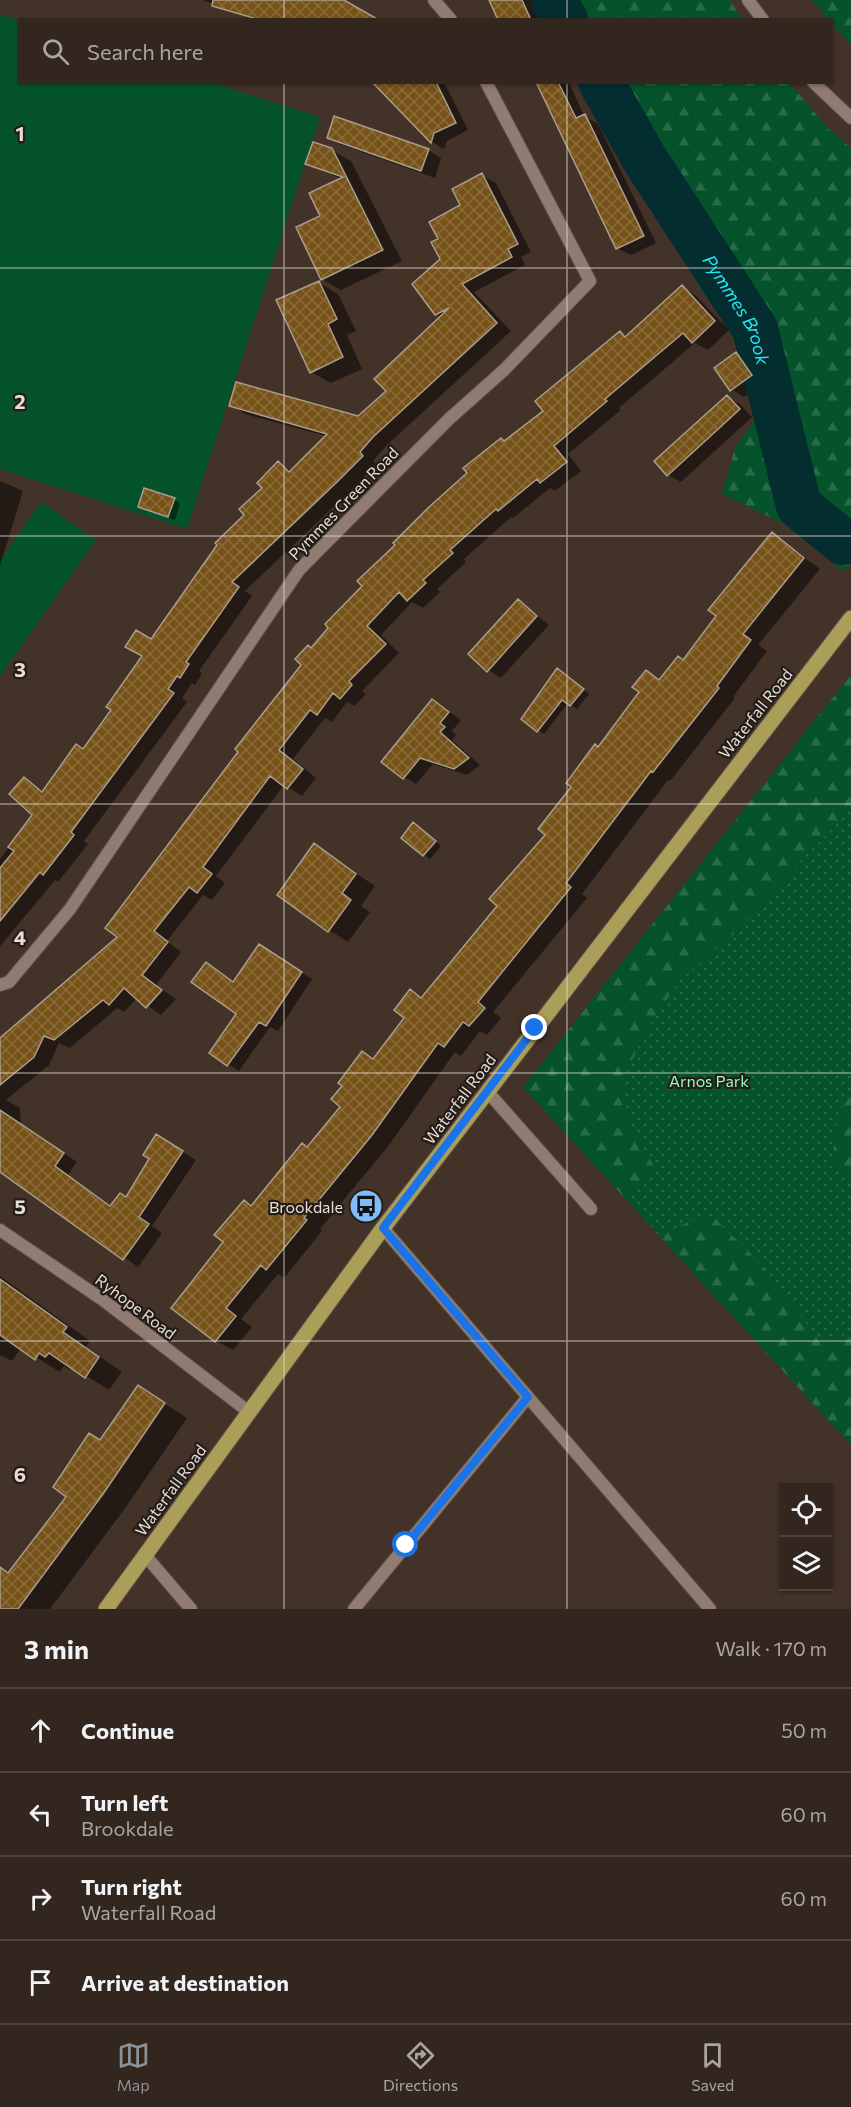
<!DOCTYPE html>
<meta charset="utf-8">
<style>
:root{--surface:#32261e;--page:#3d322b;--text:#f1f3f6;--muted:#a8a5a4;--line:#4d433c;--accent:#8c9099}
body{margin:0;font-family:Commissioner,sans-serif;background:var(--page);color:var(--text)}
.controls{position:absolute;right:18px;bottom:18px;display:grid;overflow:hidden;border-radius:0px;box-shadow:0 2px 4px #0004}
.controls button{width:54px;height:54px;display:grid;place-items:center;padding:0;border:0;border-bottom:2px solid var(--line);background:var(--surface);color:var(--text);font:30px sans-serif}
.stop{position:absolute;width:18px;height:18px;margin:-14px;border:4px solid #1a73e8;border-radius:50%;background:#fff}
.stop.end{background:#1a73e8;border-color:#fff;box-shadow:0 2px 6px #0008}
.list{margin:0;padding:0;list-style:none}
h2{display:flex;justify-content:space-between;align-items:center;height:78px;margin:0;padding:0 24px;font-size:26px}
h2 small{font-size:20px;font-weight:400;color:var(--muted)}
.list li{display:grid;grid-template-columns:39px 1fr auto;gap:18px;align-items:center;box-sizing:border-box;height:84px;padding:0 24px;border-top:2px solid var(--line)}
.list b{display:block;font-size:22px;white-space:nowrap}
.list p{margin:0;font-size:20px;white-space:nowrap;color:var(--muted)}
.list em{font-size:20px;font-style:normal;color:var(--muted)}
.icon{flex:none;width:33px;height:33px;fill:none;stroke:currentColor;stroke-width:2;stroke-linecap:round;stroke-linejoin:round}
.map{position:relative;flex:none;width:851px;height:1609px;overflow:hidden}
.search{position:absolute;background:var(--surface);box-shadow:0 2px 4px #0004;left:18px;right:18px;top:18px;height:66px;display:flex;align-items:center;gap:15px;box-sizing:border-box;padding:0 21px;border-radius:0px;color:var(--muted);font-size:22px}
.sheet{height:414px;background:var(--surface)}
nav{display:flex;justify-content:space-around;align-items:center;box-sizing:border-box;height:84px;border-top:2px solid var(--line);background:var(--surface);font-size:16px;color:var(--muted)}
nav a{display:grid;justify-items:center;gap:3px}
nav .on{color:var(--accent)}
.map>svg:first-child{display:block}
</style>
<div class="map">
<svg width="851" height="1609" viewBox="0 0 851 1609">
<defs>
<pattern id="grass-dots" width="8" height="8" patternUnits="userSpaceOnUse" patternTransform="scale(1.5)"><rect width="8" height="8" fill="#05532a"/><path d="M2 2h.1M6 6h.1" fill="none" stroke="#296b48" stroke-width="1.8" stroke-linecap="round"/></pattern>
<pattern id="forest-firs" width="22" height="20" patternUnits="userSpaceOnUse" patternTransform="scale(1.5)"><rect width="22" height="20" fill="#05532a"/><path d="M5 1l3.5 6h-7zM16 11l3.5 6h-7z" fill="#296b48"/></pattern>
<pattern id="building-cross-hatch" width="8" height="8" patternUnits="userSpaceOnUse" patternTransform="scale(1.5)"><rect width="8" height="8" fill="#775319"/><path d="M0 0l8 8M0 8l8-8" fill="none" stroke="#8a6b3a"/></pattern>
</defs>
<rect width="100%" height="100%" fill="#433228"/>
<!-- grass -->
<path fill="url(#grass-dots)" d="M851,675v770l-328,-358z"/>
<!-- forest -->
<path fill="url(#forest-firs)" d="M548,0h182l12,19h-184z
M812,0h39v45l-19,-21v-4l-4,-1z
M593,83h196l40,46 22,19v414l-8,9 -59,-47 -62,-30 13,-46 47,-66 -81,-91 -37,-82z
M851,675v133l-5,-1 -13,22 -30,29 -28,35 -42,42 -54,46 -32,48 -25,52 7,42 25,43 -29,32 -102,-111z
M851,1095v81l-20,-9 8,-54z
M714,1218l46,45 59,77 32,-6v111l-191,-208 30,-16z"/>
<!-- garden -->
<path fill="#05532a" d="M0,14l19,6 1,62 193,1 107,34 -133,412 -187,-60z
M41,502l55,38 -96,136v-115z"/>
<!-- shadow -->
<path fill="#0007" d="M202,0h139l35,20h-125l-14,-9z
M490,0h41l9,20h-40z
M375,82h69l24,48 -21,11 -3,8 -12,-7z
M535,82h34l15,34 14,8 58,119 -25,12 -14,-7 -75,-156z
M328,138l100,12 13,8 -6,20 -93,-33z
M331,150l20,11 51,100 -61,29 -19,-11v-62l19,-38 -34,-16z
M482,175l14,8 35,69 -10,5 4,8 -51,27 37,39 -124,114 -14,16 3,3 -24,25 -107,102 7,5 -53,75 3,2 -7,12 -3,-2 -10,15 5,4 -103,139 4,3 -30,38 -3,-2 -55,66v-87l34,-44 -10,-36 20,13 40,-42 29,-40 39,-69 94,-126 32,-52 14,8 34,-35 -81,-22 -14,-9 127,13 30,-27 54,-74 -6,-3 6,-54 -2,-20z
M318,282l20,12 18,37 -9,4 15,34 -31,14 -20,-11z
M682,287l14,9 33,34 -21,20 -13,-7 -76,65 2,2 -53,44 13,17 -26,20 -5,-3 -37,30 -2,-1 -47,42 2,3 -29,27 3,3 -17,16 -11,-6 -31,33 18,18 -37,38 4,3 -11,12 -8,-4 -15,20 -7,-4 -32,41 23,19 -14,18 -18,-11 -68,91 9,7 -13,17 -9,-5 -36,46 14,11 -25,33 20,14 -15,16 -24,-17 -13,14 -7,-4 -47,40 -11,-5 -10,22 -43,35 14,8 1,17 56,37 -9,13 44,31 14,-8 45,-53 25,15 -44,66 10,7 -24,34 -138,-97v-130l119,-103 193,-288 194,-207 40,-31 75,-78 7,4z
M736,354l13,8 15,21 -20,14 -13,-8z
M727,397l13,7 12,13 -71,65 -13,-7z
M0,481l23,10 -23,75z
M174,499l6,4 -5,17 -36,-13z
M772,534l48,35 -62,76 9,6 -34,46 2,1 -65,83 -2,-1 -86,114 5,4 -94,114 8,6 -14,17 -7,-4 -19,25 -6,-4 -66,93 -69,84 2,2 -38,47 -6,-4 -37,45 11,8 -19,23 -17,-9 -43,-34 52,-65 19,-41 9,5 89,-99 2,-21 19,-33 12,7 31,-43 4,-26 12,7 77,-92 49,-72 25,-48 25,-38 43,-56 5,-20 15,8 23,-19 34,-45z
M518,601l31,24 -48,53 -13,-8z
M563,674l26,20 -12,15 -9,-6 -24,31 -21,-15z
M433,700l28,20 -9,11 4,4 -4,5 28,25 -13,10 -34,-11 -17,20 -12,-7z
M420,828l21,18 -11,13 -27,-21z
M314,845l61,41 -14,20 9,6 -22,30 -19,-12z
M270,952l42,27 -34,52 -8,-4 -31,44 -28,-18 27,-39 -4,-31z
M0,1276l90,65 -4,6 36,25 -13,18 -37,-23 -2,3 -6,-4 -4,6 -39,-24 -9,13 -12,-6z
M138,1387l49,31 -61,89 -76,102h-50v-43l10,7 58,-76z"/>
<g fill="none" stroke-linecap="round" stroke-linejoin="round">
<!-- river -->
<g stroke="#042d30" stroke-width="46">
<path d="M554,0l11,20"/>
<path id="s1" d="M601,82l43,76 111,171 44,177 44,36"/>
</g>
</g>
<!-- building -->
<path fill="url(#building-cross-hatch)" stroke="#aa9d8b" stroke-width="1.5" d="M213,0h131l35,20h-119l-48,-14z
M489,0h33l9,20h-33z
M372,82h64l20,41 -22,10 -3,10z
M536,82h22l18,36 9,-4 59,122 -28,13z
M334,116l95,33 -8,22 -94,-33z
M313,142l19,6 51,102 -62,30 -25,-53 24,-11 -11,-23 34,-16 -38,-13z
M482,173l36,71 -10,5 4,8 -50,27 35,39 -124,114 -13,15 3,4 -25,25 -106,101 7,5 -53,75 3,2 -9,14 -3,-2 -9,13 6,4 -103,139 3,3 -31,40 -3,-3 -40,49v-53l14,-17 -6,-4 24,-32 -23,-21 15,-17 18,15 34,-48 7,5 28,-39 -5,-3 36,-51 -17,-9 11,-17 15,9 66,-94 -2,-2 29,-28 -5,-6 23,-21 -5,-5 21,-22 11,11 38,-38 -98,-28 7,-24 122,34 28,-25 -12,-12 75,-71 -14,7 -23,-31 28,-25 -9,-17 7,-3 -9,-17 31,-17 -8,-16z
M319,281l18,38 -9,5 15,33 -33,16 -34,-73z
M682,285l33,36 -23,22 -9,-10 -78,66 2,2 -53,45 13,16 -27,21 -3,-4 -39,32 -2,-2 -46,41 3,3 -30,27 3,3 -19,18 -8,-9 -32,34 19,18 -37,37 3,4 -12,14 -7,-6 -16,22 -7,-5 -31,40 24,19 -16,20 -17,-13 -67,91 9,7 -15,19 -8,-6 -35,44 14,11 -26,33 20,15 -16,18 -22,-20 -15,17 -6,-5 -49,40 -10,-4 -10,21 -34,28v-47l117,-101 -12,-9 133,-176 -3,-3 66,-84 -6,-6 13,-14 3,3 17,-20 -3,-4 37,-38 -5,-5 38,-36 -2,-2 36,-36 38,-34 -4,-5 38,-30 3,3 39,-30 -8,-10 85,-70 5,6z
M736,352l16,23 -22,16 -16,-23z
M727,395l13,14 -73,67 -13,-15z
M144,488l31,10 -7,19 -30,-10z
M772,532l32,26 -61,76 8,6 -34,46 2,2 -66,84 -2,-1 -85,112 5,4 -93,115 7,6 -16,18 -6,-4 -19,25 -6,-4 -66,92 -68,83 3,2 -41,50 -5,-5 -35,43 10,8 -21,26 -44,-34 52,-66 -9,-7 30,-35 7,6 51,-63 5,4 33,-40 -9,-8 11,-13 -4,-3 24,-32 11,8 31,-41 -10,-8 16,-21 11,9 76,-92 -8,-7 56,-64 -7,-6 33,-42 -5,-4 29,-39 3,3 41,-55 -7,-5 14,-17 13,10 19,-24 5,4 33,-44 -8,-6z
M518,599l19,17 -50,56 -19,-18z
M557,668l27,21 -14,17 -8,-6 -25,32 -16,-13z
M432,699l17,13 -9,11 5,4 -5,5 29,26 -15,11 -34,-11 -17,21 -22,-17z
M413,822l23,19 -13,15 -22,-18z
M314,843l42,31 -14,19 9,7 -23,32 -51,-37z
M259,944l43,28 -36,54 -7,-4 -32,44 -18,-13 27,-39 -45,-32 15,-20 27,20z
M0,1110l64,43 -9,13 55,40 10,-13 6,4 23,-38 -6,-4 13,-21 27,17 -44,66 10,7 -26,36 -123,-88z
M0,1279l67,48 -4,5 36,25 -14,21 -36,-25 -4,4 -6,-4 -4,7 -35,-25z
M138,1385l27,18 -62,91 -85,115h-18v-42l8,6 58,-76 -13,-10 36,-54 11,7z"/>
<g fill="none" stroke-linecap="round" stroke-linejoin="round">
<!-- minor casing -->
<g stroke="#5e5048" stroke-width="14">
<path id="minor" d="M434,0l17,20
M0,985l9,-3 61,-73 229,-339 150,-151 55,-49 86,-89 -104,-199
M487,1091l104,118
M383,1228l327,381
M0,1230l103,70 146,112
M144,1554l47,55
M354,1609l174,-212"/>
</g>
<!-- tertiary casing -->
<g stroke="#5e5048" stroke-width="14">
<path id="tertiary" d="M748,0l15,20
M813,82l38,36"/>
</g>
<!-- primary casing -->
<g stroke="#5e5048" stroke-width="17">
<path id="primary" d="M106,1609l277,-381 468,-610"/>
</g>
<!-- minor -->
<use href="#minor" stroke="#907c71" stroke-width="12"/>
<!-- tertiary -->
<use href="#tertiary" stroke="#907c71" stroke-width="12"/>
<!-- primary -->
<use href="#primary" stroke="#ab9e58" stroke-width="15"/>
</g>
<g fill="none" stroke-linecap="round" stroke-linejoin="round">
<!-- route -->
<path stroke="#1a73e8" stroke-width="8" d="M406,1545l122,-148 -145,-169 152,-200"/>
</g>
<!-- grid -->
<path fill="none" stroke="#e8ddd7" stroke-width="1.5" stroke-opacity="0.55" d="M284,0v20M567,0v20M284,82v1527M567,82v1527M0,268h851M0,536h851M0,804h851M0,1073h851M0,1341h851"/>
<!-- icons -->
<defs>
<g id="bus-disc" transform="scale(1.725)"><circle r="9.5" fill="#7ebdf9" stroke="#231c17"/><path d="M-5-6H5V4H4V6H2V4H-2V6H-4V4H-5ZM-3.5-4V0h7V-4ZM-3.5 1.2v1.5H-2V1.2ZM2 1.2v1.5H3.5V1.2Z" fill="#111"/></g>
</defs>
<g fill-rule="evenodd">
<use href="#bus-disc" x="366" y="1206"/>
</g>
<g text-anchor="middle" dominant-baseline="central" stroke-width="4.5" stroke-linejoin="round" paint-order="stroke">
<!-- street labels -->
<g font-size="16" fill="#e8ddd7" stroke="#231c17">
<text transform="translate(343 503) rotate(-46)">Pymmes Green Road</text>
<text transform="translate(755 713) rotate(-52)">Waterfall Road</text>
<text transform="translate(459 1099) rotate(-53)">Waterfall Road</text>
<text transform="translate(136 1306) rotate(37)">Ryhope Road</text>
<text transform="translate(170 1490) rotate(-54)">Waterfall Road</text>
</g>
<!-- park labels -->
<g font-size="16" fill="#95fcb5" stroke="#231c17">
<text x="709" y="1080">Arnos Park</text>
</g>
<!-- poi labels -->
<g font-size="16" fill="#e8ddd7" stroke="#231c17" text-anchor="end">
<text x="343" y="1206">Brookdale</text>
</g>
<!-- water labels -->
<g font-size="18" font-style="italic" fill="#26e5f2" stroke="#231c17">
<text stroke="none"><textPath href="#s1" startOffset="266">Pymmes Brook</textPath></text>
</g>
</g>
<g font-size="20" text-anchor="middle" font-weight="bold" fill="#e8ddd7" stroke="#231c17" stroke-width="4.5" stroke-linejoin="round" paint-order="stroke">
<text x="20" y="141">1</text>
<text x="20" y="409">2</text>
<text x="20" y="677">3</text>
<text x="20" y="945">4</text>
<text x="20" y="1214">5</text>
<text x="20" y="1482">6</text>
</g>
</svg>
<div class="controls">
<button><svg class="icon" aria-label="locate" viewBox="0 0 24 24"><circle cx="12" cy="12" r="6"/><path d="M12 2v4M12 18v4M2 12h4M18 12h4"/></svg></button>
<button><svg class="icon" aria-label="layers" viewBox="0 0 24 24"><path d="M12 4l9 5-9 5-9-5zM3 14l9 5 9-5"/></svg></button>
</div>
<div class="stop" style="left:406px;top:1545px"></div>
<div class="stop end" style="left:535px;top:1028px"></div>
<div class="search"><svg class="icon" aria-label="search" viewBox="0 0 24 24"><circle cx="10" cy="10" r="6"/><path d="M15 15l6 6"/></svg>Search here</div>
</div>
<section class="sheet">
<h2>3 min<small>Walk · 170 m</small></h2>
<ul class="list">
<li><svg class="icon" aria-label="ahead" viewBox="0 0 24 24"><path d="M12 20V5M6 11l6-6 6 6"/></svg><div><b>Continue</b></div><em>50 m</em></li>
<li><svg class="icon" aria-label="left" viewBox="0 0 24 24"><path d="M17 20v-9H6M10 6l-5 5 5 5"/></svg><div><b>Turn left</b><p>Brookdale</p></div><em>60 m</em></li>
<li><svg class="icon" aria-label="right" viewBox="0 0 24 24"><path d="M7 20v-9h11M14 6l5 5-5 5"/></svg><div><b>Turn right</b><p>Waterfall Road</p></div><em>60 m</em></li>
<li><svg class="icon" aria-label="arrive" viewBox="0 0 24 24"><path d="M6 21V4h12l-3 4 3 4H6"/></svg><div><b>Arrive at destination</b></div></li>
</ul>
</section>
<nav>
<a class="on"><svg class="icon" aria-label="map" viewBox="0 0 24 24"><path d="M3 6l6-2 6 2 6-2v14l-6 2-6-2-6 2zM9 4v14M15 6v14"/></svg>Map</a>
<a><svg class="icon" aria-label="directions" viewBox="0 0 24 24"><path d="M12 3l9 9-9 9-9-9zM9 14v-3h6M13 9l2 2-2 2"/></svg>Directions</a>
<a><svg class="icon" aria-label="saved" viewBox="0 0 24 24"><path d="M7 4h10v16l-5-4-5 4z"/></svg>Saved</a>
</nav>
